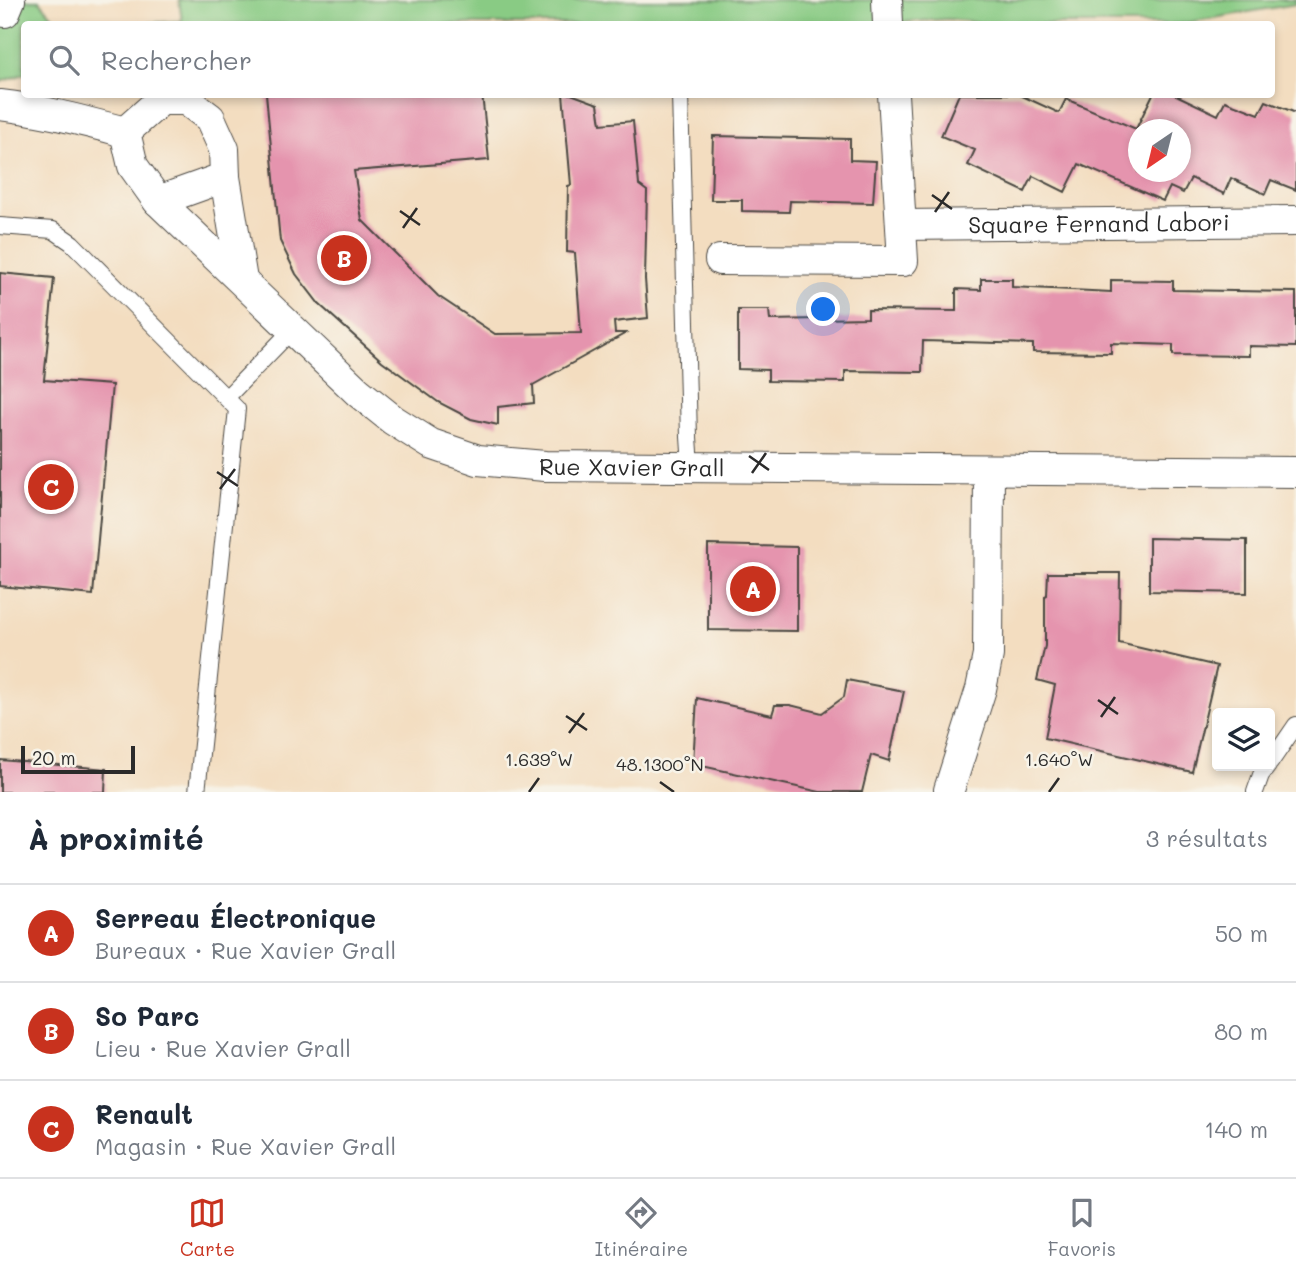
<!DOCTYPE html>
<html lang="fr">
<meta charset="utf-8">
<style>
:root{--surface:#fff;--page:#f6f6f7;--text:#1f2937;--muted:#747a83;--line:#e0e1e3;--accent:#c8321e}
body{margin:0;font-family:Mali,sans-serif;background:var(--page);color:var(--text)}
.controls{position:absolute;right:21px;bottom:21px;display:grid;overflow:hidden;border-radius:7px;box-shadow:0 4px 10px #0003}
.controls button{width:63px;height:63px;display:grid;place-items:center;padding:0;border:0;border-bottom:2px solid var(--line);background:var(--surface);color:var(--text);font:35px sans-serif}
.compass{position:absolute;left:1128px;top:119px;width:63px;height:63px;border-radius:50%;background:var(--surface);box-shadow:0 4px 10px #0003;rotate:215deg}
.scale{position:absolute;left:21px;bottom:18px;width:114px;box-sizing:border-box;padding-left:7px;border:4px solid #2b2b2b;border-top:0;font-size:19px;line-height:24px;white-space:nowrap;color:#2b2b2b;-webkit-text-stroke:5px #f7f3e8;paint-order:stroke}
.you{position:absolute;left:824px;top:310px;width:24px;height:24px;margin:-18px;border:5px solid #fff;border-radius:50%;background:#1a73e8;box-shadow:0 0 0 10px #1a73e833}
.badge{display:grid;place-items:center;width:46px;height:46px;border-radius:50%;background:var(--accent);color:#fff;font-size:23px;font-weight:700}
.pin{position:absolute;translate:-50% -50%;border:4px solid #fff;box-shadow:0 2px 7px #0006}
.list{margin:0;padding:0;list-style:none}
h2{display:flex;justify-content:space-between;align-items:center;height:91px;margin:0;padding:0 28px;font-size:30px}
h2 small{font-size:23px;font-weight:400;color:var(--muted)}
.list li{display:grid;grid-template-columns:46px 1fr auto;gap:21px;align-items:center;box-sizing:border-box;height:98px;padding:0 28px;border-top:2px solid var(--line)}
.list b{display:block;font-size:26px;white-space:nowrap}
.list p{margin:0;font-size:23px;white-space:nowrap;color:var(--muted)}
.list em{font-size:23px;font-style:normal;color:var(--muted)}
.icon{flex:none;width:38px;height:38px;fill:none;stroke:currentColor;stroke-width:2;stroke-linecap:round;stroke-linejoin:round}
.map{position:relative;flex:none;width:1296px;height:792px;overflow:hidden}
.search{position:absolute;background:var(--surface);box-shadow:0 4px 10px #0003;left:21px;right:21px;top:21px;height:77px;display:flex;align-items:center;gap:18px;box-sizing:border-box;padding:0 24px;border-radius:7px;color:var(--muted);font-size:26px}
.sheet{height:385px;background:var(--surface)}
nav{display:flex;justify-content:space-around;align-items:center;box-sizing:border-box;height:98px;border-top:2px solid var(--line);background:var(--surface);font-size:19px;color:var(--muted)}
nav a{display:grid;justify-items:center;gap:4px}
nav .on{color:var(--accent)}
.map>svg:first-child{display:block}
</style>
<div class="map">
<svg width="1296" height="792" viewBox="0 0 1296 792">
<rect width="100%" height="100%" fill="#f7f3e8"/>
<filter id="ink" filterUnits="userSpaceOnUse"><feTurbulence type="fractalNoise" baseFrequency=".0143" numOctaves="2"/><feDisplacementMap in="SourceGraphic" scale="14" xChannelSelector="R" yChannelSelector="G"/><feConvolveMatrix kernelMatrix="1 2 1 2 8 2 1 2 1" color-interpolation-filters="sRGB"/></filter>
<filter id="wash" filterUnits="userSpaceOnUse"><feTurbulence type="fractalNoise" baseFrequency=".00686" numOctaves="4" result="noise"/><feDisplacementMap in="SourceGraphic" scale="28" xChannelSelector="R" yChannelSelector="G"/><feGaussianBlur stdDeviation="1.57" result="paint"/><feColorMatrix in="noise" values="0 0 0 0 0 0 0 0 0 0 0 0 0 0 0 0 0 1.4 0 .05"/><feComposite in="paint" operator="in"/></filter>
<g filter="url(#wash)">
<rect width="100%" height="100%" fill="#f3ddc0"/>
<!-- green -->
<path fill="#89cb84" stroke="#5a7b58" stroke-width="2" d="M14,0h25l20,24h-35v50l-24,8v-80z
M179,0h1117v4l-117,20h-189l-42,-5 -69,5h-751l54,-3z"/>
<g id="blocks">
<!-- building -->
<path fill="#e594ae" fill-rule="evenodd" d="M266,94h216l7,66 -135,11 8,49 76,76 57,38 86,-1 -6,-80 -8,-1 1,-66 3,-1 -8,-91h8l27,10 3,20 32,-3 6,64 8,6 -2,88 3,39 -34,4 1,11h11l-93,52 1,18 -36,4v18l-27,-6 -33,-17 -56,-41 -63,-57 -23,-30 -16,-33z
M959,94h59l41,19 7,-14 70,30 17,-35h21l44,21 7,-14 34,13 7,-13 30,12v77l-25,-10 -6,14 -34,-16 -7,16 -33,-16 -8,15 -13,-6 -7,14 -84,-37 -14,28 -32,-16 -8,16 -57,-27 7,-15 -34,-14zM1138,130h42v42h-42z
M713,136l137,3v21l26,1 -3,42 -83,-2 -1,11 -47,-1v-11h-31z
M0,273l54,5 -10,102 68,5 -19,210 -93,-9z
M981,279h31v8l99,5v-12l62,1v9l123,2v55l-47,-1v10l-76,-1v-10l-62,-2v10l-78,-1v-8l-110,-3 -1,31 -77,-1v11l-77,-1v-11l-30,-1v-59h31l1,10 98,-2v-8l88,1v-22l25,1z
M1149,538l98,2v53l-98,-2z
M708,545l89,2v84l-89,-1z
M1048,573h72l-1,70 98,23 -25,106 -147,-34 10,-53 -18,-5 8,-34v-50l2,-1z
M847,680l57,11 -15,70 -18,-6 -9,37h-42l-127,-28 4,-66 75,17 3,-10h15l32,8 22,-16z
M0,760l106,9 -1,23h-105z"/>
</g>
</g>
<g filter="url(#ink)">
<use href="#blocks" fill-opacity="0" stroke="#494641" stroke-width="2"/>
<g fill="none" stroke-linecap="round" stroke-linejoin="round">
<!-- service casing -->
<g stroke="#494641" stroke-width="18">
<path id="service" d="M680,94l9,343 2,29
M0,226l53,4 19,13 154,155
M1270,763l26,-38
M197,792l40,-383 -11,-11 67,-69
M1255,792l6,-17 7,-9"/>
</g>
<!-- minor casing -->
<g stroke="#494641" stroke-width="32">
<g id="minor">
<path d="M887,0l1,24"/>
<path d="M0,10l5,2 5,-12"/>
<path d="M161,100h25l24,18 14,31 1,28 -67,24 -25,-35 -8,-34z"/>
<path d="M0,105c43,5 83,16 125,27"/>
<path d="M225,177l17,103"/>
<path id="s1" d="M158,201l200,191 35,28 38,24 47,16 67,6 751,6"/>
<path id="s2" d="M901,225l395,-4"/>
<path d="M720,260l183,1 -10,-167"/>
<path d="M949,790l32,-101 7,-34 1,-185"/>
</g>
</g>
<!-- service -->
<use href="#service" stroke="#fff" stroke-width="16"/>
<!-- minor -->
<use href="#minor" stroke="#fff" stroke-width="30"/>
</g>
</g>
<!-- ticks -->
<path fill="none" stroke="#2b2b2b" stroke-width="2.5" d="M932,195l20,14M400,211l20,14M935,212l14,-20M403,228l14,-20M749,456l20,14M217,472l21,14M752,473l14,-20M220,489l15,-20M1098,700l20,14M566,716l21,14M1101,717l14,-20M569,733l15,-20M660,782l14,10M529,792l10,-14M1049,792l10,-14"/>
<g text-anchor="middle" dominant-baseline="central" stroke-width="5" stroke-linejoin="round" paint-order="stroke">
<!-- street labels -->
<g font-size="23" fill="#2b2b2b" stroke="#f7f3e8">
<text stroke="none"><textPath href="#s2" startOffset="198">Square Fernand Labori</textPath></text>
<text stroke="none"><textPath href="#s1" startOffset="570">Rue Xavier Grall</textPath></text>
</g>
</g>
<g font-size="18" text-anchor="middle" fill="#2b2b2b" stroke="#f7f3e8" stroke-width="5" stroke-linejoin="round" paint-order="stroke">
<text x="539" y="766">1.639°W</text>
<text x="1059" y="766">1.640°W</text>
<text x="660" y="771">48.1300°N</text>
</g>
</svg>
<div class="controls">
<button><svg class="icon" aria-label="layers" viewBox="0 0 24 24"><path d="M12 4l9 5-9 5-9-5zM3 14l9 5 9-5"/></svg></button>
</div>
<svg class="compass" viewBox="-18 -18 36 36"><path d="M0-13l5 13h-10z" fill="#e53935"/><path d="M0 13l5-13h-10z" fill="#747a83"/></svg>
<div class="scale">20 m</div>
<div class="you"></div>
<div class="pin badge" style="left:753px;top:589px">A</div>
<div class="pin badge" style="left:344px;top:258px">B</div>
<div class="pin badge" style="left:51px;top:487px">C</div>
<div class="search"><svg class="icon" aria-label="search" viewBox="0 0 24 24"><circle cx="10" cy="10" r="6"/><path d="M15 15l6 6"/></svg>Rechercher</div>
</div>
<section class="sheet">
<h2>À proximité<small>3 résultats</small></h2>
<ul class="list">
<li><span class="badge">A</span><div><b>Serreau Électronique</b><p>Bureaux · Rue Xavier Grall</p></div><em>50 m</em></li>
<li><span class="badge">B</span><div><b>So Parc</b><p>Lieu · Rue Xavier Grall</p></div><em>80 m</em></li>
<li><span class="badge">C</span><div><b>Renault</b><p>Magasin · Rue Xavier Grall</p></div><em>140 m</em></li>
</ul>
</section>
<nav>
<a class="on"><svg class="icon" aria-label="map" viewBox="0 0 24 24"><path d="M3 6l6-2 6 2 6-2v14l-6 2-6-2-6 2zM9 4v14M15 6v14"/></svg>Carte</a>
<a><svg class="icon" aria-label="directions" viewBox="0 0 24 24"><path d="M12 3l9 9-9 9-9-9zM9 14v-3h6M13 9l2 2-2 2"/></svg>Itinéraire</a>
<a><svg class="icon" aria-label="saved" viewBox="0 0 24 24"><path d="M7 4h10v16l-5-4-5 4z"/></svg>Favoris</a>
</nav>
